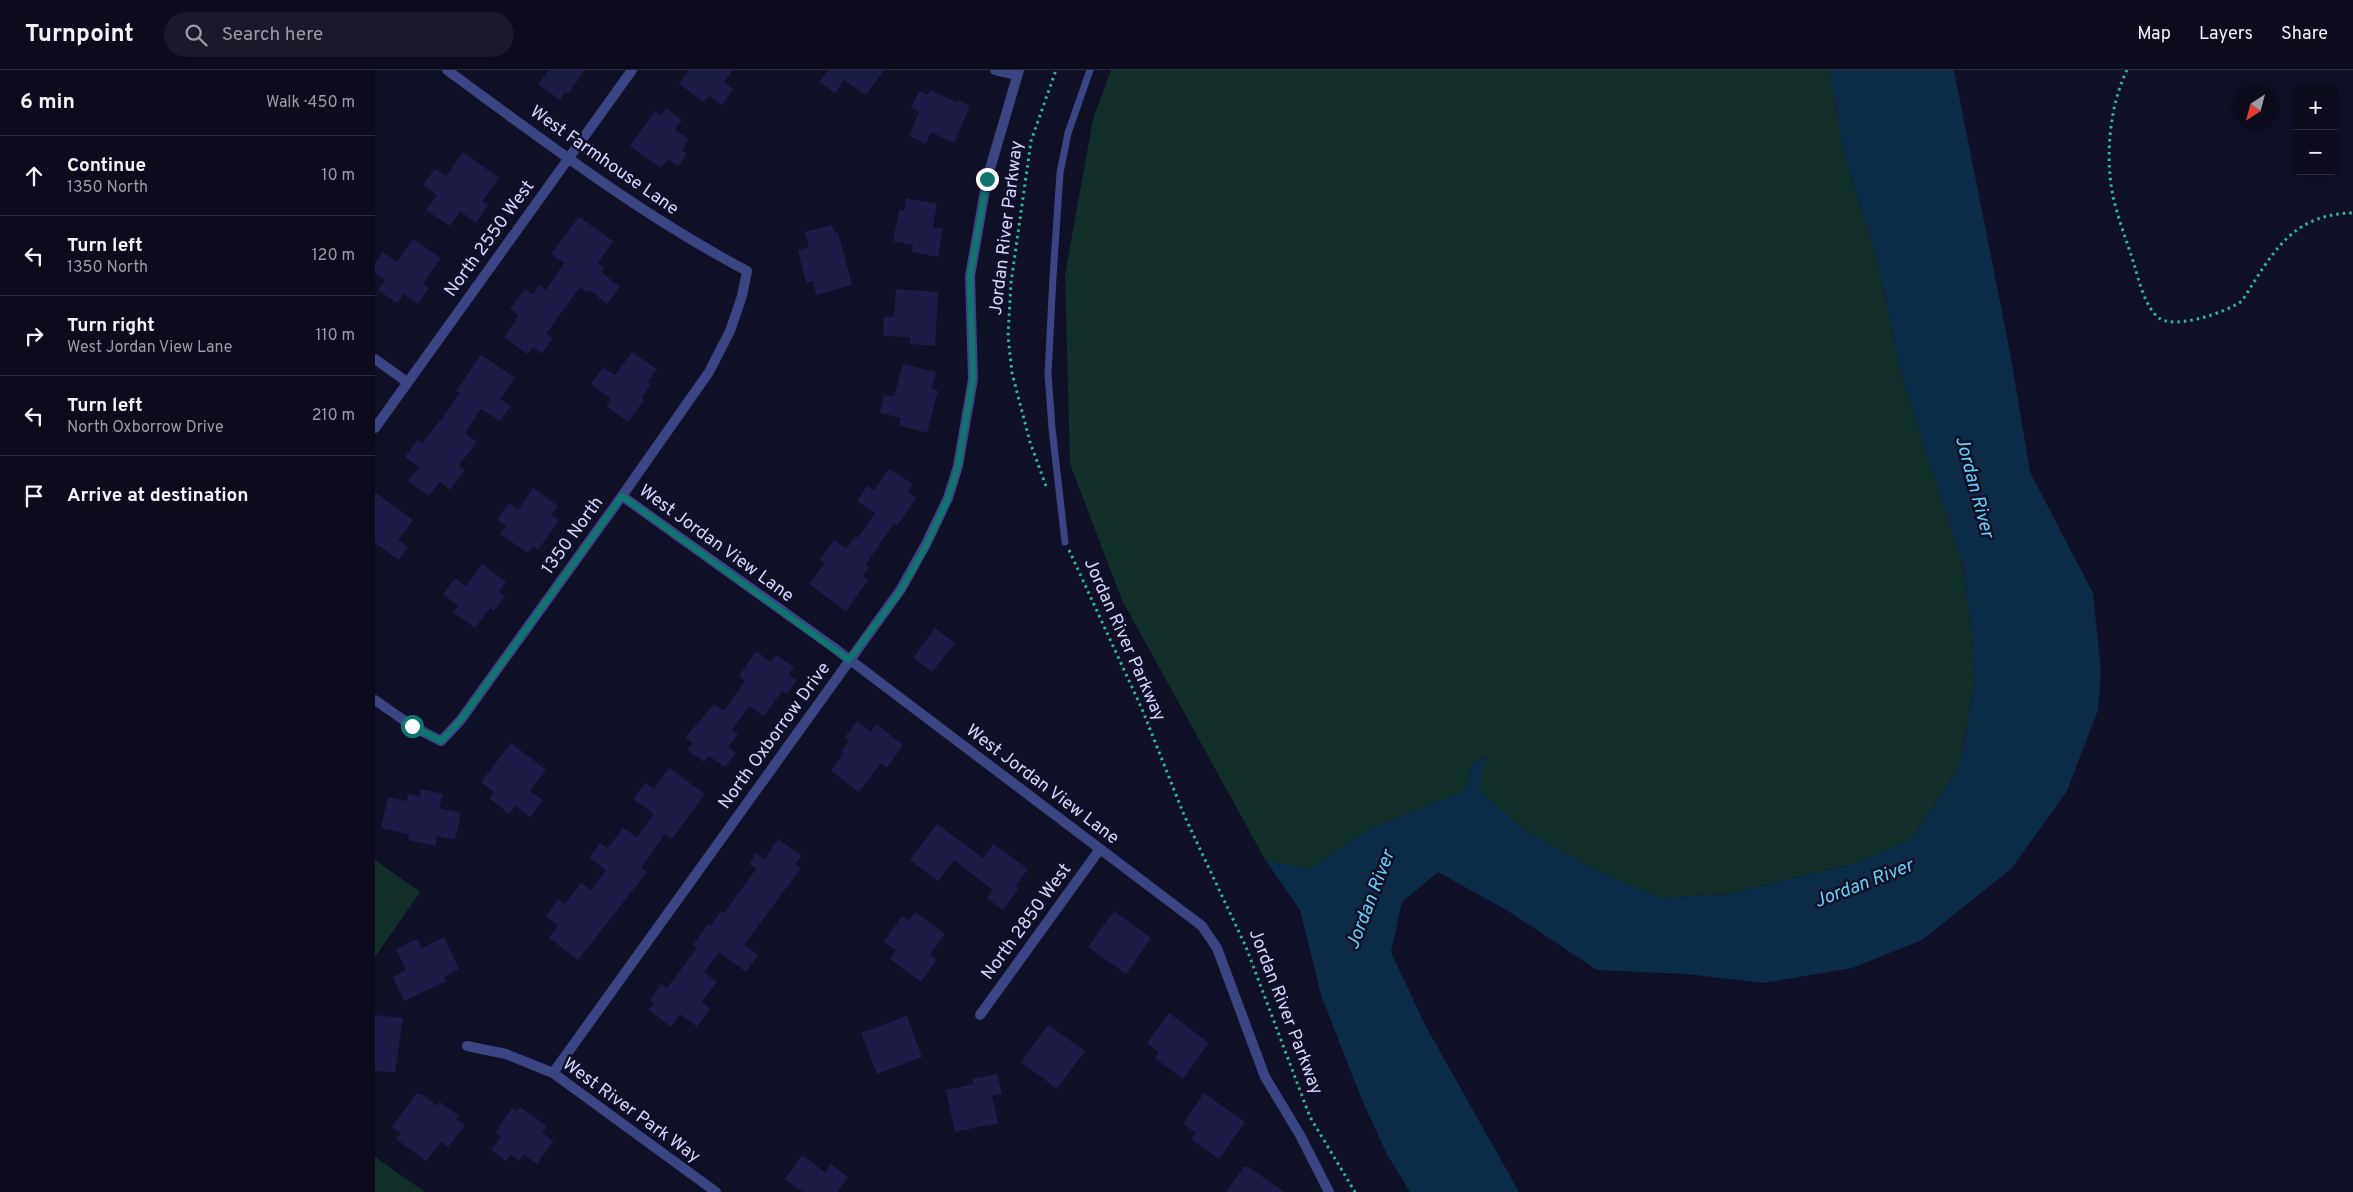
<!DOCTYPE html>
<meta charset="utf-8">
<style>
:root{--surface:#0b0b1c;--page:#191929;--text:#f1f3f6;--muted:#9a9ba3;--line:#2b2b3b}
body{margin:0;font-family:Overpass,sans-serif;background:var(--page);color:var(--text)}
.controls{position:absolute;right:15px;top:15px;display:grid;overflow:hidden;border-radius:5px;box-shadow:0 2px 8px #0003}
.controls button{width:45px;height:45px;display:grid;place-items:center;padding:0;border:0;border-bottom:1px solid var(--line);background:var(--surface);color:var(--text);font:25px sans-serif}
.compass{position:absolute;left:1858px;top:15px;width:45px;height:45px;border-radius:50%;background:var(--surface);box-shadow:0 2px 8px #0003;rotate:216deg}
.stop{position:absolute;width:15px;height:15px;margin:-11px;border:4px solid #0f766e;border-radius:50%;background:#fff}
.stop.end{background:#0f766e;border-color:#fff;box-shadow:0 1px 5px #0008}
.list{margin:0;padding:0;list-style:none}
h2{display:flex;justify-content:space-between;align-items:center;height:65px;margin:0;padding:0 20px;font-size:21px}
h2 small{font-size:16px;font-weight:400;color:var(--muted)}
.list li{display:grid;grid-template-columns:32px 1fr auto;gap:15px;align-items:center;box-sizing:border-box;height:80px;padding:0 20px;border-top:1px solid var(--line)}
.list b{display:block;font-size:19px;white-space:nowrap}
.list p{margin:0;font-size:16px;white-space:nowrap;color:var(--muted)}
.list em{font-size:16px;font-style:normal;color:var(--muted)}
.icon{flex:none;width:28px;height:28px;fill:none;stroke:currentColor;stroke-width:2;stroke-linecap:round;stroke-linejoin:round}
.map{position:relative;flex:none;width:1978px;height:1122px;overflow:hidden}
header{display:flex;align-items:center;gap:30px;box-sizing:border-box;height:70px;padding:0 25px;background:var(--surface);border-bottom:1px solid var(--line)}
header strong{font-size:24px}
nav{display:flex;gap:28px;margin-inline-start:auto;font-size:18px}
.search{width:350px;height:45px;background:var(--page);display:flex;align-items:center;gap:12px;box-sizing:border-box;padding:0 18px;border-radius:28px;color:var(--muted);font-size:19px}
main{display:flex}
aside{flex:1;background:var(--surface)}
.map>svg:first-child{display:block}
</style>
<header>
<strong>Turnpoint</strong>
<div class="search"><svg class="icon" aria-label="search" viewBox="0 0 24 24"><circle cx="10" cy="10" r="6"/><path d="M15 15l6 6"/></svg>Search here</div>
<nav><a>Map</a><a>Layers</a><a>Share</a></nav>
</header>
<main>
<aside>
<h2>6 min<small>Walk · 450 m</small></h2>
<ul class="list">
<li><svg class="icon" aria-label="ahead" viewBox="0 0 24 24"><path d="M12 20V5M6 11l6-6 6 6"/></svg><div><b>Continue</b><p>1350 North</p></div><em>10 m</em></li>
<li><svg class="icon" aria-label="left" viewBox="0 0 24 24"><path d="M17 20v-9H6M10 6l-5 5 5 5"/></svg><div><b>Turn left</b><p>1350 North</p></div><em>120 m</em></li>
<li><svg class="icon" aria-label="right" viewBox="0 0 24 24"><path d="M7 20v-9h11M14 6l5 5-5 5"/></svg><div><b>Turn right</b><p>West Jordan View Lane</p></div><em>110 m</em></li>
<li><svg class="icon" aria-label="left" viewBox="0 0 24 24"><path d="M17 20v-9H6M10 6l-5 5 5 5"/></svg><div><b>Turn left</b><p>North Oxborrow Drive</p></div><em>210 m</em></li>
<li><svg class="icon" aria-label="arrive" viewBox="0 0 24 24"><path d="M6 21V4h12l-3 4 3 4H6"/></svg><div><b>Arrive at destination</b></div></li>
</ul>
</aside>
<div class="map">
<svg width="1978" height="1122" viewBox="0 0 1978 1122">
<rect width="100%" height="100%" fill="#0f0f26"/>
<!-- green -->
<path fill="#123029" d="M736,0h719l12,76 37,122 22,106 62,192 9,67 3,49 -16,86 -47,71 -52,23 -131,32 -70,4 -68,-30 -67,-38 -45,-40 6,-33 -13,7 -7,27 -93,37 -62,41 -44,-8 -144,-261 -52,-136 -5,-189 28,-156z
M0,790l45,32 -45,65z
M0,1087l50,35h-50z"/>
<!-- water -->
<path fill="#0d2c47" d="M1455,0h124l55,277 21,125 63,121 8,78 -3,39 -31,81 -56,78 -89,71 -70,28 -89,15 -77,-9 -89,-4 -89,-59 -70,-39 -36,30 -11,50 34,73 94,167h-109l-23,-38 -25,-54 -41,-105 -21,-85 -34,-49 44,8 62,-41 93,-37 7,-27 14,-7 -7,33 45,40 67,38 68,30 70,-4 131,-32 52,-23 47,-71 16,-86 -3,-49 -9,-67 -62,-192 -22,-106 -37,-122z"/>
<!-- building -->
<path fill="#1c1c47" d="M174,0h36l-17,24 -3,-2 -5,8 -22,-16z
M314,0h44l-9,12 9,7 -11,16 -13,-9 -5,6 -25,-18z
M453,0h56l-18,25 -22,-15 -9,13 -16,-11z
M555,20l28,13 1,-3 11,6 -16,37 -23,-11 -5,12 -17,-8 10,-24 -8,-4 8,-17 9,4z
M291,38l16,12 -7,10 14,9 -7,11 5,4 -9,12 -10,-7 -7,9 -31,-22 25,-35 6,4z
M88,82l36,26 -17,23 6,4 -12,18 -16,-12 -10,15 -24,-16 11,-15 -14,-10 12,-16 11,7z
M531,128l31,6 -4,23 10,2 -5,28 -26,-5 1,-7 -20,-4 6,-31 5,1z
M204,147l34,24 -15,22 6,5 -3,4 19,15 -13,17 -18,-14 -2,2 -7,-5 -34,47 7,4 -11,16 -9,-7 -6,7 -23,-17 15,-22 -9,-6 15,-20 8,6 6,-10 7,5 18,-27 -13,-9z
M457,155l3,8 3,-1 14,53 -36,10 -3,-14 -7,2 -8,-33 11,-3 -4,-15z
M38,169l28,19 -18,26 6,4 -11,16 -14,-10 -7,9 -19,-13 7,-10 -10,-7v-10l8,-11 14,10z
M521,219l42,3 -3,54 -25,-2v-7l-27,-1 1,-19h10z
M257,282l25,17 -9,13 3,2 -10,14 3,2 -16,22 -22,-16 5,-7 -20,-15 12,-17 12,8z
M106,285l34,23 -15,21 11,7 -11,15 -19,-12 -16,24 12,9 -18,23 6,5 -15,20 -10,-8 -11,14 -21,-15 11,-14 -14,-10 13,-18 4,4 21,-26 17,-24 -4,-2z
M528,294l33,8 -5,17 7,2 -11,42 -28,-8 2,-7 -21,-5 4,-18 10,2z
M514,399l24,15 -5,8 8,6 -19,28 -3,-3 -28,41 3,3 -6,9 5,4 -22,31 -37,-27 16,-21 -5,-4 14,-19 12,9 10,-13 2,2 17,-25 -18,-12 10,-15 7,4z
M158,418l25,18 -7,9 8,5 -21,30 -5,-4 -5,7 -28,-19 6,-8 -9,-7 12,-16 9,7z
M0,422l38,28 -15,20 10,7 -9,13 -24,-17z
M107,494l24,18 -7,9 6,5 -11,15 -4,-3 -15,20 -22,-16 5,-6 -15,-12 12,-16 11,8z
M560,558l20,15 -23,29 -19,-14z
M381,581l15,11 5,-7 18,12 -5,8 8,5 -10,14 -5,-3 -18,25 -15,-10 -17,24 6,4 -10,13 8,6 -11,14 -16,-11 -5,6 -17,-12 5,-7 -7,-5 29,-34 10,7 21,-30 -6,-5z
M482,651l14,11 5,-8 27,21 -16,23 -6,-5 -22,29 -28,-21 12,-17 -2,-2 8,-11 -4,-4z
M136,673l35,27 -16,21 13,9 -13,17 -15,-11 -6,8 -20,-16 5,-6 -13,-10z
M294,698l36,26 -33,45 -7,-5 -24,34 6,4 -69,88 -29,-22 9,-13 -12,-9 12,-17 7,5 16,-21 10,7 15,-20 -17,-12 11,-15 8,5 15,-20 14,9 17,-23 -21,-15 12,-16 9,6z
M46,719l22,5 -4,14 22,5 -6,27 -18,-4 -2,10 -27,-6 1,-6 -28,-6 7,-31 19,4 1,-7 12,3z
M562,754l46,34 10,-14 35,25 -12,17 3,2 -16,22 -16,-12 6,-8 -39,-30 -16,21 -28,-21z
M403,769l24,17 -7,8 6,4 -57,77 14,10 -12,17 -27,-20 -15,20 13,10 -15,20 8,7 -13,18 -17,-13 -9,13 -22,-17 5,-7 -4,-3 11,-16 6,4 30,-40 -4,-3 15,-21 2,2 11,-15 3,2 32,-44 -7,-5 7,-11 8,6z
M739,841l37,27 -25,36 -38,-27z
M540,842l30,22 -15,21 7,4 -16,23 -31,-23 6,-9 -12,-8 18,-26 6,5z
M69,867l15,32 -15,8 2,4 -42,20 -11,-24 13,-7 -10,-21 21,-10 5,9z
M794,943l40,30 -26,36 -28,-21 4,-6 -12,-9z
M0,945l28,3 -8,55 -20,-2z
M532,946l15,41 -45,17 -16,-41z
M673,955l37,26 -28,38 -36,-27z
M622,1004l5,20 -10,2 6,27 -43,9 -9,-42 28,-6 -2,-5z
M829,1023l41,29 -26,37 -28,-20 5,-6 -13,-9z
M41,1024h5l17,12 2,-4 19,14 -3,3 9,6 -17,22 -7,-5 -15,19 -30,-22 5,-6 -9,-6z
M145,1037l27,19 -5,6 11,9 -16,23 -13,-9 -5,6 -8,-6 -5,6 -15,-11 10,-13 -6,-4 17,-25 5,3z
M427,1085l23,17 6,-8 17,13 -11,15h-34l-18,-13z
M869,1097h5l35,25h-58z"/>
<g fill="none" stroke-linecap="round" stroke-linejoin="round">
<!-- path -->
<path stroke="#31b696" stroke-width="3" stroke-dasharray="2.5 4" stroke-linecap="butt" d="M1752,0c-15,31 -20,71 -17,105 2,30 15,60 24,89 5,17 11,43 25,54 16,12 68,-6 83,-17 30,-47 49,-87 111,-88
M671,416l-16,-44 -18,-69 -4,-37 3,-53 20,-142 25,-71
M694,480l73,159 42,106 62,132 64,170 45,75"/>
<!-- service -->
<path stroke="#3b4584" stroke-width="7" d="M690,472l-13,-114 -4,-54 5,-97 7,-104 8,-40 22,-63"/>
<!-- minor -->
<path stroke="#3b4584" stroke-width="10" d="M620,0l22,5
M0,289l32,23
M0,358l257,-358
M247,426l211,151 369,279 15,22 48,129 35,58 29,57
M0,630l37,26 29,15 19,-20 162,-225 87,-124 21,-41 12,-35 5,-25c-106,-56 -203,-130 -300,-201
M605,945l120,-166
M92,976l39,8 47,19 163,119
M178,1003l348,-484 25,-45 22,-46 10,-32 15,-87 -3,-103 17,-97 32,-109"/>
</g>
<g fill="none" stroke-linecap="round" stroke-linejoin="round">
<!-- route -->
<path stroke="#0f766e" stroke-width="6" d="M37,656l29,15 19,-20 162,-225 227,164 52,-70 26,-46 21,-46 10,-32 15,-88 -3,-102 17,-97"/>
</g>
<g text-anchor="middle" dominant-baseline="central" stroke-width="5" stroke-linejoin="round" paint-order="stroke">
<!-- street labels -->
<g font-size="18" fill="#d5d7ff" stroke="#0f0f26">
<text transform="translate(229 91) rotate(35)">West Farmhouse Lane</text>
<text transform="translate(632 158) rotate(-83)">Jordan River Parkway</text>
<text transform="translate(115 169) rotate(-54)">North 2550 West</text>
<text transform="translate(198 466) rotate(-54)">1350 North</text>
<text transform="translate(341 474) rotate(36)">West Jordan View Lane</text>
<text transform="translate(749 570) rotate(66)">Jordan River Parkway</text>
<text transform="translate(400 666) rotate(-54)">North Oxborrow Drive</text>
<text transform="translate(667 715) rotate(37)">West Jordan View Lane</text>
<text transform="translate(652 852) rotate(-54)">North 2850 West</text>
<text transform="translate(910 942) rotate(69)">Jordan River Parkway</text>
<text transform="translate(256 1041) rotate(36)">West River Park Way</text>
</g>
<!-- water labels -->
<g font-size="19" font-style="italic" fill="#64d2fd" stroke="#0f0f26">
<text transform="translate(1599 417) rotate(75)">Jordan River</text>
<text transform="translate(1489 814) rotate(-21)">Jordan River</text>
<text transform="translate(996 830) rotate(-69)">Jordan River</text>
</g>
</g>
</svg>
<div class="controls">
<button>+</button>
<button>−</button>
</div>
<svg class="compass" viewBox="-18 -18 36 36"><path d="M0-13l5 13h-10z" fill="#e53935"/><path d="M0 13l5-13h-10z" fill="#9a9ba3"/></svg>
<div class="stop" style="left:37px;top:656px"></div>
<div class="stop end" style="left:612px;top:109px"></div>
</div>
</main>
